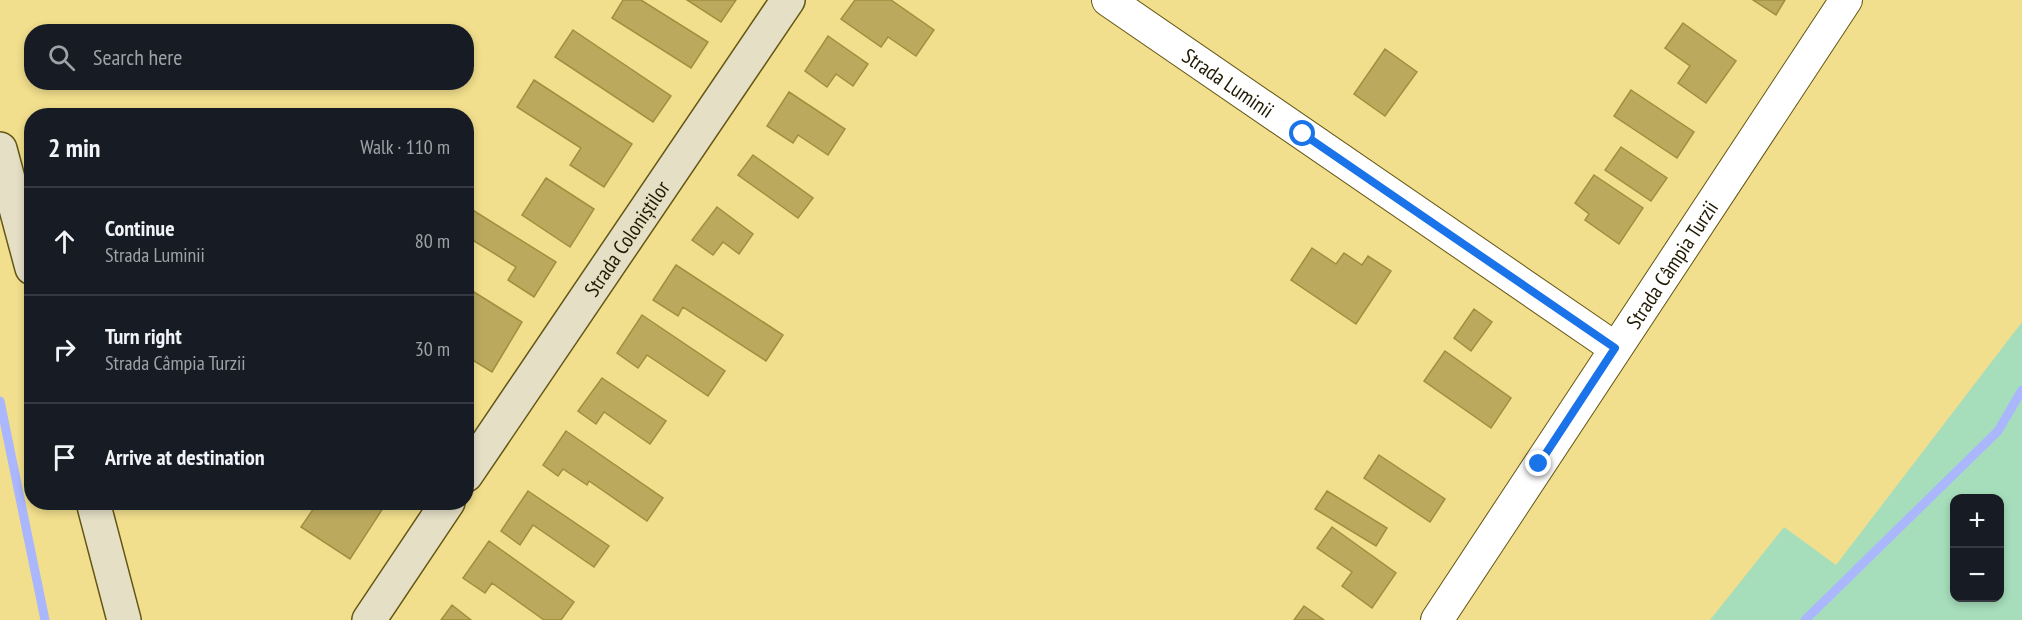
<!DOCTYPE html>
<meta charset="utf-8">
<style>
:root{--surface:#171b24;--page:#20242c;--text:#f1f3f6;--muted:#9ea1a6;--line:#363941}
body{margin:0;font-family:"PT Sans Narrow",sans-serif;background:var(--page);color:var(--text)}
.controls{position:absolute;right:18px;bottom:18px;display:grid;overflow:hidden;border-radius:12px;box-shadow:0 3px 9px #0003}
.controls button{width:54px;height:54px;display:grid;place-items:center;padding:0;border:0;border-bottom:2px solid var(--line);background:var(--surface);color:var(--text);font:30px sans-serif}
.stop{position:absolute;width:18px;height:18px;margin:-14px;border:4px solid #1a73e8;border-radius:50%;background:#fff}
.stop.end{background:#1a73e8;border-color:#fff;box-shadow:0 2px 6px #0008}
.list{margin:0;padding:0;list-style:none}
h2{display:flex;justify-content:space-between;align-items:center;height:78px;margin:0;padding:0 24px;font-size:26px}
h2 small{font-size:20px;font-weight:400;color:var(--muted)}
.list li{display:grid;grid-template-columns:39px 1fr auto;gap:18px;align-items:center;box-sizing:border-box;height:108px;padding:0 24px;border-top:2px solid var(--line)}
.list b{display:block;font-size:22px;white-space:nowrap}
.list p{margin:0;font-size:20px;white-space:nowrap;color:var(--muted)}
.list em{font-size:20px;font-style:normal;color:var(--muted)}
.icon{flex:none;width:33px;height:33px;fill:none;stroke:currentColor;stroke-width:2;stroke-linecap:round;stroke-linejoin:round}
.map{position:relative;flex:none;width:2022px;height:620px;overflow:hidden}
.search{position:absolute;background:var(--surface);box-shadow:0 3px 9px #0003;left:24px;top:24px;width:450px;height:66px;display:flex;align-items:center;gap:15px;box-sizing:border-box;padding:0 21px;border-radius:24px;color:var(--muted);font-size:22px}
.panel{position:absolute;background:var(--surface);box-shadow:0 3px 9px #0003;left:24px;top:108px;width:450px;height:402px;border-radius:24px}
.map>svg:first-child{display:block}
</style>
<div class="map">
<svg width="2022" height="620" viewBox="0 0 2022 620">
<rect width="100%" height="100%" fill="#f2df8d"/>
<!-- green -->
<path fill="#a6debb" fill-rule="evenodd" d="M2022,322v298h-312l74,-93 52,38zM1954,498h46v100h-46z"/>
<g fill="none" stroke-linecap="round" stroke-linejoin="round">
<!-- stream -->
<path stroke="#abb7fc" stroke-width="9" d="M0,401l45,219
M1805,620l193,-189 24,-41"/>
</g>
<!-- building -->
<path fill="#bba95e" stroke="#a28f3e" stroke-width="1.5" d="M623,0h18l67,42 -17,26 -79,-50z
M687,0h49l-15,22z
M855,0h36l43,30 -18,26 -28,-19 -7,10 -40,-28z
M1753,0h32l-9,15z
M1683,23l53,38 -30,42 -28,-20 12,-17 -25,-18z
M573,30l98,66 -18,26 -98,-65z
M828,36l40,28 -15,22 -17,-12 -9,13 -22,-16z
M1385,49l32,23 -32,44 -31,-22z
M534,80l98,64 -28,43 -34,-22 11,-17 -64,-41z
M1631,90l63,42 -17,26 -63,-42z
M789,92l56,37 -17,26 -30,-20 -5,8 -26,-17z
M1621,147l46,31 -16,23 -46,-31z
M753,155l60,43 -15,20 -60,-43z
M1594,175l49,33 -24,36 -34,-24 4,-6 -14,-11z
M546,178l48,31 -24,38 -48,-32z
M717,207l36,27 -14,20 -16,-12 -10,13 -21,-15z
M471,209l85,53 -22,35 -26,-17 8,-13 -50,-31v-20z
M1312,248l24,16 8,-11 18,12 6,-9 23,15 -35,53 -65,-44z
M676,265l107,70 -17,26 -83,-54 -5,9 -25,-16z
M466,287l56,35 -30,50 -26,-16z
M1474,309l18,13 -21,29 -17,-13z
M642,315l83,56 -17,25 -61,-41 -9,13 -21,-15z
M1445,351l66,47 -20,30 -67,-47z
M602,378l64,43 -16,23 -46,-32 -8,12 -18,-13z
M566,431l97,67 -16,23 -58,-40 -2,4 -24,-16 -5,7 -15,-11z
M1379,455l66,44 -15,23 -66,-44z
M528,491l81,55 -15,21 -61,-42 -13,20 -19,-14z
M1327,491l60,37 -11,18 -61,-37z
M318,502h69l-37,57 -49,-32z
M1332,527l64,46 -24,35 -30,-22 10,-14 -35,-24z
M489,541l85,61 -13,18h-17l-52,-37 -7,10 -22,-15z
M452,605l19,15h-30z
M1304,606l20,14h-30z"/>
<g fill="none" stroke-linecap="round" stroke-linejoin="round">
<!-- street casing -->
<g stroke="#645615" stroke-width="34">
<g id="street">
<path id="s1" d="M1108,0l507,348"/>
<path id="s2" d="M1437,620l409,-620"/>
</g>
</g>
<!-- secondary casing -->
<g stroke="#645615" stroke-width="36">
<g id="secondary">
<path d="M0,149l32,119"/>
<path id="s3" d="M466,475l322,-475"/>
<path d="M93,502l31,118"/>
<path d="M369,620l79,-118"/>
</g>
</g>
<!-- street -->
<use href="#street" stroke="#fff" stroke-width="32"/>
<!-- secondary -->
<use href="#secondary" stroke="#e4dfc5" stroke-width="33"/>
</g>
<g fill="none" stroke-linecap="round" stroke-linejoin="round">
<!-- route -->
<path stroke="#1a73e8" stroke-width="8" d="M1303,134l312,214 -76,116"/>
</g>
<g text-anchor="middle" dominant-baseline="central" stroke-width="4.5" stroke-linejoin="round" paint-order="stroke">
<!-- street labels -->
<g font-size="21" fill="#201a02" stroke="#f2df8d">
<text stroke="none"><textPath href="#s1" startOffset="146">Strada Luminii</textPath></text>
<text stroke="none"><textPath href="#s3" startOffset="286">Strada Coloniștilor</textPath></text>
<text stroke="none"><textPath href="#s2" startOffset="426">Strada Câmpia Turzii</textPath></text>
</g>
</g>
</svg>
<div class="controls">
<button>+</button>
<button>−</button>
</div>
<div class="stop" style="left:1303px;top:134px"></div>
<div class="stop end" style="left:1539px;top:464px"></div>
<div class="search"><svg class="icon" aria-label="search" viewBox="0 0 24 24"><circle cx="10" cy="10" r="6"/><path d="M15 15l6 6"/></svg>Search here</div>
<section class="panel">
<h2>2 min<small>Walk · 110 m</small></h2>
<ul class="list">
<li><svg class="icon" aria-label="ahead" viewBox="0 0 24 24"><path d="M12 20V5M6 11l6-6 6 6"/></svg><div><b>Continue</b><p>Strada Luminii</p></div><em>80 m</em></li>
<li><svg class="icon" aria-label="right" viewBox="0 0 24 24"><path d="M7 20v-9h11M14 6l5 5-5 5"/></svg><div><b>Turn right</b><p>Strada Câmpia Turzii</p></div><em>30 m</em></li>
<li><svg class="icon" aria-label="arrive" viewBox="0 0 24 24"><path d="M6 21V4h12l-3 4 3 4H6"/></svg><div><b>Arrive at destination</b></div></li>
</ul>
</section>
</div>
